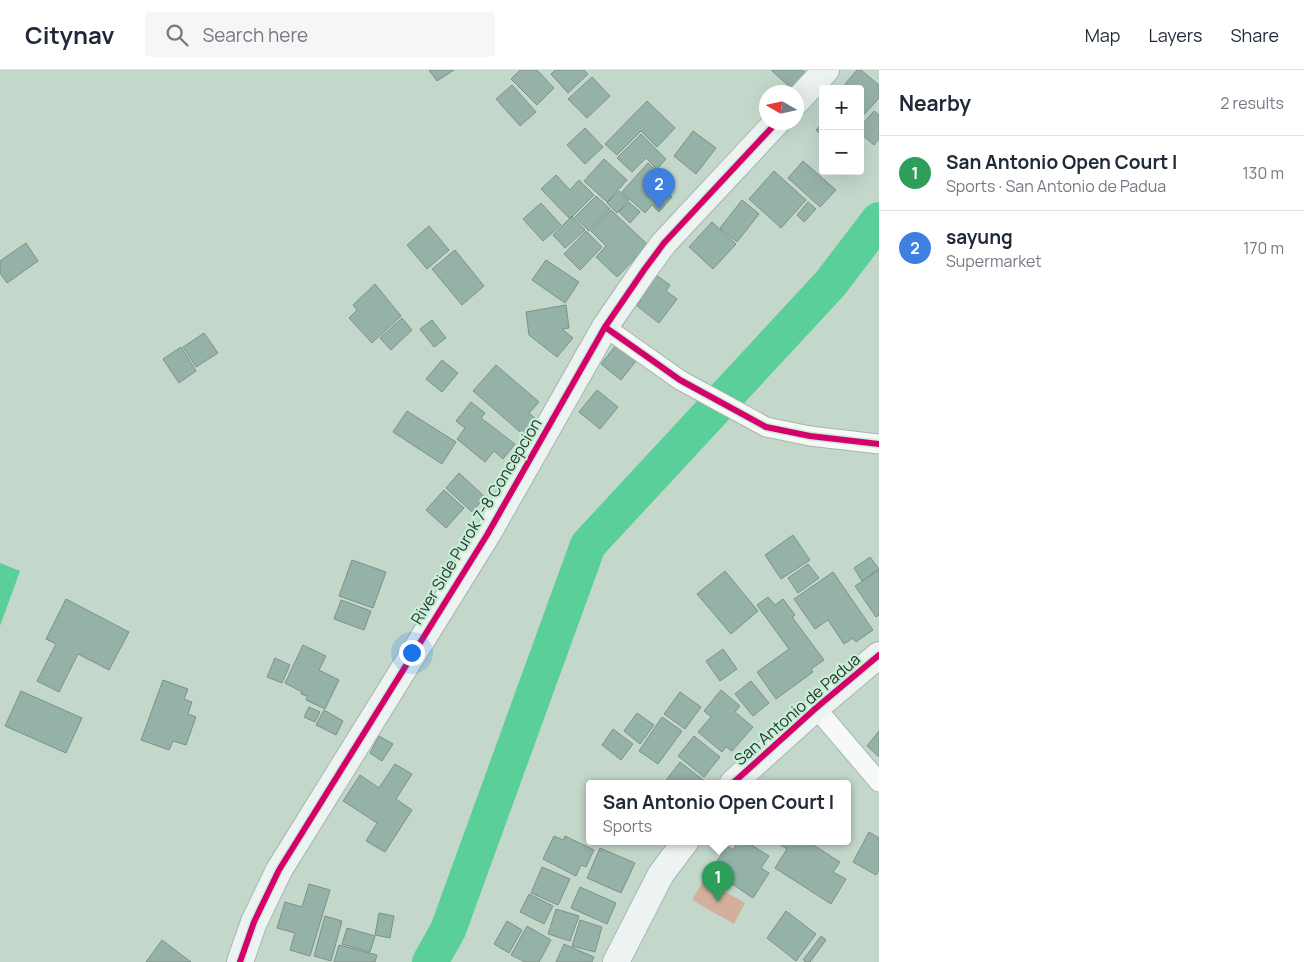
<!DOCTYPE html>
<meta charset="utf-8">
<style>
:root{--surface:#fff;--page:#f6f6f7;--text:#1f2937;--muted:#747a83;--line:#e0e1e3;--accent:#5f7066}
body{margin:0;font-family:Manrope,sans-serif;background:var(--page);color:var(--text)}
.controls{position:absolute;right:15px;top:15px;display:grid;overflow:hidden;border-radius:5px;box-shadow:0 5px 20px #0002}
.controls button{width:45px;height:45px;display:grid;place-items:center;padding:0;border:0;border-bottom:1px solid var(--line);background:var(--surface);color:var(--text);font:25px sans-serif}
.compass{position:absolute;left:759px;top:15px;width:45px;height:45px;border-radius:50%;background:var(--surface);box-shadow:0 5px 20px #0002;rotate:279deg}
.you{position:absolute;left:411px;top:582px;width:18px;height:18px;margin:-12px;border:4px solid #fff;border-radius:50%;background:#1a73e8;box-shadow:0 0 0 8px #1a73e833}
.badge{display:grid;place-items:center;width:32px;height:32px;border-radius:50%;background:var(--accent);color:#fff;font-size:16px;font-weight:700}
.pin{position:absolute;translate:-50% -41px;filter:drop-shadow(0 1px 2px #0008)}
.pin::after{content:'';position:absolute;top:26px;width:18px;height:15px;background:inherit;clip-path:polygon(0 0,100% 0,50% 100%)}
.popup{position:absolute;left:586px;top:710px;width:265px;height:65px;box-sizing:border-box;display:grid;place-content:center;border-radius:5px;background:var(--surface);filter:drop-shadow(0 1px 4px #0005);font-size:16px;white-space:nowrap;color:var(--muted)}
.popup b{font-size:19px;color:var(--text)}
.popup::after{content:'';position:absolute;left:50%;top:100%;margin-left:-10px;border:10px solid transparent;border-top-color:var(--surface)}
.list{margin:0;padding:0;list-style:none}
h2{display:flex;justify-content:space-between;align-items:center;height:65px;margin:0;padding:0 20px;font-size:21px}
h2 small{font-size:16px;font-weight:400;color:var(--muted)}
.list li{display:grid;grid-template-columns:32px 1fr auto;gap:15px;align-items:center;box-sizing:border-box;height:75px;padding:0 20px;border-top:1px solid var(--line)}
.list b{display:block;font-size:19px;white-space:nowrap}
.list p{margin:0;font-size:16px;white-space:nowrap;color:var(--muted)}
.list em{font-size:16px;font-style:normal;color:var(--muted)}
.icon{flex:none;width:28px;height:28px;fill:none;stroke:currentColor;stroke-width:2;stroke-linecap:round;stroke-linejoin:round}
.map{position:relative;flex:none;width:879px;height:892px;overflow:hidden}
header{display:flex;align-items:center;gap:30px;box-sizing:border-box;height:70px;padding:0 25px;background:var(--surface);border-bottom:1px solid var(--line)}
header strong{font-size:24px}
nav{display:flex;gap:28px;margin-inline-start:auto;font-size:18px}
.search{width:350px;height:45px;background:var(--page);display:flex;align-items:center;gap:12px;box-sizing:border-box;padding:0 18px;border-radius:5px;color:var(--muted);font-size:19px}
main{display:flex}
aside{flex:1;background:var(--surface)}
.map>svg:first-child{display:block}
</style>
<header>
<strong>Citynav</strong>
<div class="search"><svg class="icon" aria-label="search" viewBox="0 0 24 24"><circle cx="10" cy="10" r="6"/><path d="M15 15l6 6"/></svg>Search here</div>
<nav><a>Map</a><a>Layers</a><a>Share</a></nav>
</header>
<main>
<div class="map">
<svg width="879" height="892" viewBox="0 0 879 892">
<rect width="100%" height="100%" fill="#c3d8cb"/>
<!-- green -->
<path fill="#d3b09c" d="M704,810l41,23 -11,21 -42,-24z"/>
<!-- water -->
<path fill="#5bcf99" d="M0,493l20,8 -20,55z"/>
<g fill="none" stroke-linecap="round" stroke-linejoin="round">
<!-- river -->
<path stroke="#5bcf99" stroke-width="36" d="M430,892l18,-32 140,-385 242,-261 49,-64"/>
</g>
<!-- building -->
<path fill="#95b2a8" stroke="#7f9089" d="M429,0h25l-17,11z
M520,0h17l17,18 -17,17 -26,-26z
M555,0h29l4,4 -20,19 -17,-19z
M771,0h31l4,3 -14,16z
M857,0h4l18,15v13l-19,21v-30h-19z
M592,7l18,19 -23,22 -19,-19z
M512,15l24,27 -16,14 -24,-27z
M647,31l28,27 -18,19 -16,-16 -24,24 -12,-11z
M874,41l5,4v24l-5,6 -14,-12v-6z
M823,53v13l-7,-6z
M585,58l18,19 -18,17 -18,-19z
M693,61l23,17 -20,26 -22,-18z
M641,64l25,25 -9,10 -11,-11 -14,14 -15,-14z
M604,89l23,21 -20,22 -23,-21z
M803,91l33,29 -16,17 -32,-29z
M648,93l16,14 -6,7 14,13 -13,15 -7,-7 -7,8 -23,-21z
M774,101l32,29 -25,28 -32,-29z
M556,105l14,15 9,-10 15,15 -24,24 -29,-30z
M619,121l10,9 -12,13 -10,-10z
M596,126l14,13 -21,22 -14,-14z
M742,130l17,14 -22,28 -17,-14z
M629,132l11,10 -10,11 -11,-11z
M808,132l8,7 -12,13 -7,-7z
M541,133l20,22 -18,16 -20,-22z
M611,140l37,35 -31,32 -21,-20 10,-11 -15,-15z
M572,146l13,14 -20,18 -12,-13z
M712,152l24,22 -23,25 -24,-22z
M429,156l20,24 -22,19 -20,-24z
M586,161l16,16 -22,23 -16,-16z
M26,173l12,18 -31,22 -7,-10v-12z
M455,180l29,36 -22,19 -30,-36z
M546,190l33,22 -14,21 -33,-23z
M656,205l14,10 -4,6 11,8 -18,24 -22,-17 4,-6 -2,-1z
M375,214l26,32 -29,27 -23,-25 8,-8 -4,-5z
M566,235l3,23 -7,1 11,9 -16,19 -28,-22 -3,-23z
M402,248l10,12 -21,20 -11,-12z
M432,250l14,18 -12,9 -14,-18z
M204,263l14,20 -22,14 -13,-20z
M616,275l20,16 -15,19 -20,-16z
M181,277l15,24 -17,12 -16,-24z
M442,290l16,13 -16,19 -16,-13z
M496,295l43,37 -10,11 10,9 -13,15 -53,-46z
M597,320l21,17 -18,22 -21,-17z
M471,332l14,11 -4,5 34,26 -12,15 -9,-8 -9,11 -28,-23 8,-11 -9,-7z
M407,341l49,31 -14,22 -49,-32z
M459,403l26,24 -13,15 -26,-24z
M444,420l20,18 -18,20 -20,-18z
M793,465l17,25 -29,19 -16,-24z
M870,487l9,12 -17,12 -8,-13z
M352,490l34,12 -13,36 -34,-12z
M808,494l11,14 -21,15 -10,-15z
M879,500v45l-3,2 -21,-31z
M725,501l33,40 -27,23 -34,-40z
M833,502l40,58 -17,12 -3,-4 -9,6 -16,-24 -13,9 -21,-30z
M768,527l7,8 8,-6 12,16 -3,2 32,43 -13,9 2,3 -37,27 -19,-27 32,-23 -32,-44z
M66,529l63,33 -20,38 -31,-16 -19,38 -22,-11 19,-37 -10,-5z
M341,530l30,11 -7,19 -30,-11z
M303,575l23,11 -7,14 20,10 -14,29 -19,-9 1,-4 -6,-2 1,-2 -17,-9z
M723,579l14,20 -17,12 -14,-20z
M275,588l15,7 -8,18 -15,-6z
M163,610l25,9 -4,10 8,3 -4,12 8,3 -10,28 -13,-4 -4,9 -28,-10z
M751,611l18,22 -16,13 -18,-22z
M721,620l19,16 -5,6 18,15 -21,24 -6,-4 -4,5 -24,-20 13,-15 -7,-6z
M21,621l61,27 -16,35 -61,-27z
M680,622l21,15 -16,22 -21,-15z
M309,637l11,5 -5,10 -11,-5z
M324,640l19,11 -7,14 -20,-10z
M637,643l17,12 -14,19 -16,-13z
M662,647l20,14 -24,33 -19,-13z
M613,659l20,15 -12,16 -19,-15z
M879,661v26l-12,-11z
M379,666l14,8 -11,17 -12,-8z
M694,666l26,21 -16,20 -26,-21z
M680,692l27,21h-43z
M395,694l17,10 -16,25 16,11 -27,42 -19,-11 11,-18 -34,-22 17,-26 19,13z
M869,762l10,6v32l-3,5 -23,-13z
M554,766l9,4 2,-4 29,14 -8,17 -5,-2 -5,11 -33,-17z
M738,771h7l24,15 -8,12 8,5 -16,25 -42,-28 16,-24 6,4z
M775,771h32l33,21 -7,10 13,7 -15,25 -56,-36 12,-19z
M600,778l35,15 -14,30 -34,-15z
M542,797l28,12 -12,26 -27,-12z
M309,814l21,6 -20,66 -20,-6 5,-17 -18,-5 8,-26 17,5z
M580,817l36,16 -9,21 -36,-16z
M529,824l24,12 -9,18 -24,-12z
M556,839l23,7 -9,25 -22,-7z
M786,841l30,23 -20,27 -29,-23z
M379,843l15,3 -4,22 -15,-3z
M325,846l17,5 -11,40 -17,-5z
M580,850l22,7 -7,25 -23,-6z
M507,851l15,9 -13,23 -15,-9z
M527,856l24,14 -12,22h-14l-14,-7z
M347,858l28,8 -5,16 -28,-8z
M821,866l5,4 -16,22h-4l-3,-2z
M162,870l29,22h-45z
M564,874l30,13 -2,5h-36z
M339,875l38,10 -2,7h-41z"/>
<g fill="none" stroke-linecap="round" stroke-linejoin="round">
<!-- street casing -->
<g stroke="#a6b6ac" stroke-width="21">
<path id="street" d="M605,257l75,53 86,47 44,9 69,8
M816,638l63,74"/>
</g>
<!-- secondary casing -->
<g stroke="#a6b6ac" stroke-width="28">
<path id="secondary" d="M796,32l30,-32
M733,713l83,-75 63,-53
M240,892l14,-40 25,-52 208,-335 118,-208 39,-57 20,-27 113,-121
M616,892l45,-88 25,-33"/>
</g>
<!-- street -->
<use href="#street" stroke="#f6f9f7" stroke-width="19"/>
<!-- secondary -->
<use href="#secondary" stroke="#edf3f2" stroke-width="26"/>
<!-- cycleway casing -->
<g stroke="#c7eed6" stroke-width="9">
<path id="cycleway" d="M605,257l75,53 86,47 44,9 69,8
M733,713l83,-75 63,-53
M240,892l14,-40 25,-52 208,-335 118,-208 39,-57 20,-27 113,-121"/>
</g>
<!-- cycleway -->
<use href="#cycleway" stroke="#d6006c" stroke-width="6"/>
</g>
<g text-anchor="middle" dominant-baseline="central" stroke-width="4.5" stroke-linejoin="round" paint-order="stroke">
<!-- street labels -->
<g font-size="16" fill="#29382f" stroke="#c7eed6">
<text transform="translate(476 451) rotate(-59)">River Side Purok 7-8 Concepcion</text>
<text transform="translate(797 639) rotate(-41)">San Antonio de Padua</text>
</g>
</g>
</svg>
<div class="controls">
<button>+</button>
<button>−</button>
</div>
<svg class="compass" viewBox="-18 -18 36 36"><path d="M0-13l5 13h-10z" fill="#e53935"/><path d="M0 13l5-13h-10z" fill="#747a83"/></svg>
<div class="you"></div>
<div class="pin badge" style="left:718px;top:832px;background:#2e9e5b">1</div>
<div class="popup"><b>San Antonio Open Court I</b>Sports</div>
<div class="pin badge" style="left:659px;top:139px;background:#3f7fe0">2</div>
</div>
<aside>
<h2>Nearby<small>2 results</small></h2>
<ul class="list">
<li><span class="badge" style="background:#2e9e5b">1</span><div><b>San Antonio Open Court I</b><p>Sports · San Antonio de Padua</p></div><em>130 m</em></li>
<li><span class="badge" style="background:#3f7fe0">2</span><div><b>sayung</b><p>Supermarket</p></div><em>170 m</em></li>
</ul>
</aside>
</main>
